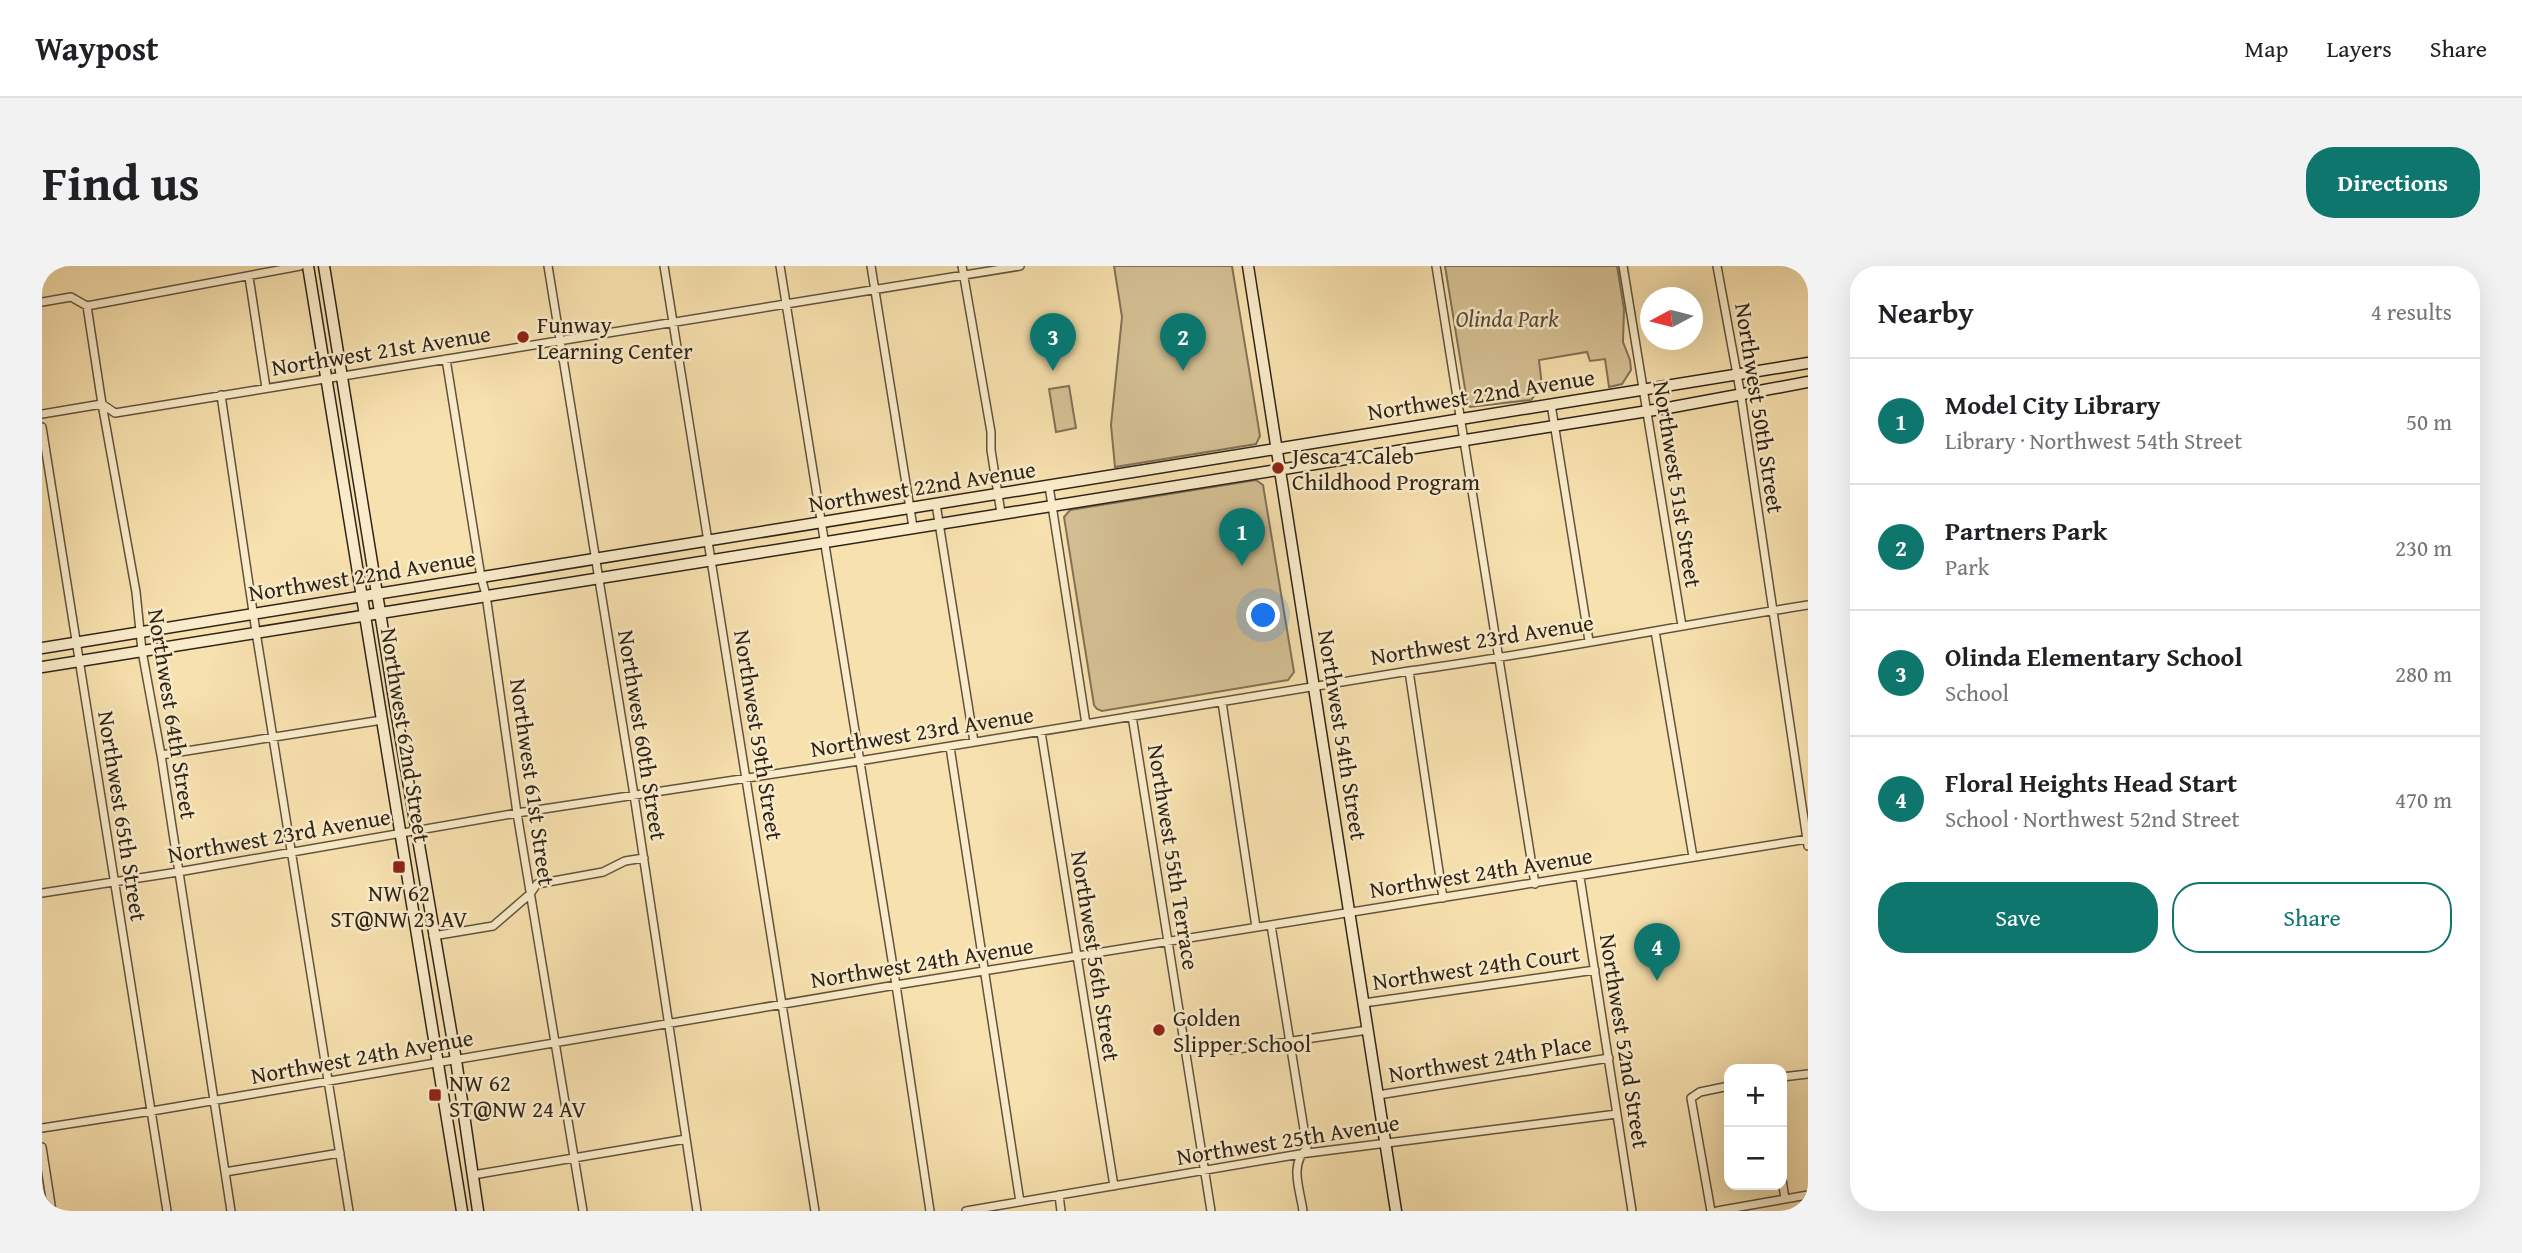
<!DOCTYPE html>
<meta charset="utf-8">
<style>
:root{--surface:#fff;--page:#f2f2f2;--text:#202124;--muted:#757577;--line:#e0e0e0;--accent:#0f766e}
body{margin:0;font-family:"Gentium Book Plus",serif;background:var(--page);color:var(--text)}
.controls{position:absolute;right:21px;bottom:21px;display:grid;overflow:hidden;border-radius:14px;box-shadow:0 7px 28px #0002}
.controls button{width:63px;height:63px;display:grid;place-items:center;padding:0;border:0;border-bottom:2px solid var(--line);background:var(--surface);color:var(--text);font:35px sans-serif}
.compass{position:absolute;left:1598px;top:21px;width:63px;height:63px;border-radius:50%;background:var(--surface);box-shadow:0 7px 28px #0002;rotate:263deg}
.you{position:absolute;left:1222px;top:350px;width:24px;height:24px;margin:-18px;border:5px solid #fff;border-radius:50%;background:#1a73e8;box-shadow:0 0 0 10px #1a73e833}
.badge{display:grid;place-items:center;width:46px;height:46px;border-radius:50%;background:var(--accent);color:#fff;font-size:23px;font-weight:700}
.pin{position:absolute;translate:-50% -58px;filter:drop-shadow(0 2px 4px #0008)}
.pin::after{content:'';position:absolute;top:37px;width:24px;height:21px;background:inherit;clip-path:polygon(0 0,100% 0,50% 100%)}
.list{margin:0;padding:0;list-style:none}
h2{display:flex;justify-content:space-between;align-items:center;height:91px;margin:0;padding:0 28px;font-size:30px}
h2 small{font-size:23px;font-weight:400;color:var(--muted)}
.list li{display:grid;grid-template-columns:46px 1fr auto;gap:21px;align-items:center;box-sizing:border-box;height:126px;padding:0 28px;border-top:2px solid var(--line)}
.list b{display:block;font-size:26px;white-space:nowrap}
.list p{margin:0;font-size:23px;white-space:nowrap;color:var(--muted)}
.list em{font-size:23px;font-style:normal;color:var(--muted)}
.actions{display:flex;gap:14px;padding:21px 28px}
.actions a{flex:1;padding:16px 0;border:2px solid var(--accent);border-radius:28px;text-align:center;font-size:24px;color:var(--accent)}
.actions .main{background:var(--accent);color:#fff}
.map{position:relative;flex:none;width:1766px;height:945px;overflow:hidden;border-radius:28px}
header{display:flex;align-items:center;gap:42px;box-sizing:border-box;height:98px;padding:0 35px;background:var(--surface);border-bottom:2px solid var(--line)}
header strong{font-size:33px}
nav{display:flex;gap:38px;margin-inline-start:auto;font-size:24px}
.intro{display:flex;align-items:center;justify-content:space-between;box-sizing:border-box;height:168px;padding:0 42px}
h1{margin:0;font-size:49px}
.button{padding:18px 32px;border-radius:28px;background:var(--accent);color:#fff;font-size:24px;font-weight:700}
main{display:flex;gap:42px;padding:0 42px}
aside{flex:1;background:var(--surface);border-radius:28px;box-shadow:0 7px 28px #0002}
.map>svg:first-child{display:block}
</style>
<header>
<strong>Waypost</strong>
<nav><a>Map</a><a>Layers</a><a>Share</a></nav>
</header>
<div class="intro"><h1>Find us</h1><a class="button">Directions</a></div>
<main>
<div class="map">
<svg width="1766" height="945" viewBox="0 0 1766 945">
<rect width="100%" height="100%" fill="#f7e1ae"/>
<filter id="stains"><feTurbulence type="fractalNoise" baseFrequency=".00286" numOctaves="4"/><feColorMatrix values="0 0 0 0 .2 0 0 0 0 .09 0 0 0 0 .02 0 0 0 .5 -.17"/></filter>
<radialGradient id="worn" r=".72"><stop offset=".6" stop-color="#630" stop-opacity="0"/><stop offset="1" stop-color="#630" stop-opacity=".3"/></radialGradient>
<!-- green -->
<path fill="#d5c195" stroke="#827258" stroke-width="2" d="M1072,0h118l28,170 -4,8 -141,23 -4,-42 11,-108z
M1403,0h172l7,43 -1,33 7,18 1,10 -9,14 -13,3 -4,-28 -15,2 -3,-9 -48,8 3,26 -11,14 -61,7 -3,-6z
M1027,120l7,42 -20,4 -7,-43z
M1214,214l7,5 31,187 -6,8 -186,31 -5,-2 -3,-4 -30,-188 6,-7z"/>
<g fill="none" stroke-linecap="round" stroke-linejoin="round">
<!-- minor casing -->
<g stroke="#61533f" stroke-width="10">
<path id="minor" d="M506,0l86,529 63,416
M622,0l151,945
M738,0l116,719 34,226
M829,0l42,261
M920,0l29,166v18l10,63
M1394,0l99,618
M1581,0l59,360
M1675,0l24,130 67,450
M207,11l17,111
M0,36l29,-5 16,9 213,-40
M45,40l15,98 34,188 6,59 19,104 70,456
M404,93l35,218 5,18 31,218 66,398
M179,129l35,237 93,579
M1509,138l38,237
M0,148l60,-10 13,9 905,-147
M0,161l125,784
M1007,220l37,238
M894,238l38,238
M1613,365l38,226
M1367,405l34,227
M1180,436l34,225
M1090,450l79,495
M999,466l73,454
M908,481l70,455
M119,489l221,-35
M1538,611l52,334
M0,627l136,-21 339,-59 342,-52 550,-90c133,-18 266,-45 399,-66
M1229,659l36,223c-18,17 -7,41 -4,63
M391,670l60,-10 37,-32 7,-10 66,-12 22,-11 19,-3
M1322,737l231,-33
M1189,784l137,-20
M1740,811l26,-3
M1336,829l231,-37
M0,862l110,-17 744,-126 912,-146
M0,881l10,64
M183,906l115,-19
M431,909l213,-36
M1740,913l3,20
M1017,929l2,16
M924,945l334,-57 317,-40
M1669,945l-20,-113 9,-6 29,-6
M1675,945l91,-16"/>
</g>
<!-- secondary casing -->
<g stroke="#2f241a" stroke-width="13">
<path id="secondary" d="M266,0l154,945
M282,0l71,439 61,355 22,151
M1206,0l148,945
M0,382l1766,-285
M0,401l1631,-260 135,-25"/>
</g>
<!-- minor -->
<use href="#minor" stroke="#faecca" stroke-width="7"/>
<!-- secondary -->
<use href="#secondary" stroke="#faecca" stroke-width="10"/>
</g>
<!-- markers -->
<g fill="#8f2418" stroke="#faecca" stroke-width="2.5">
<circle cx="481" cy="71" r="7"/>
<circle cx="1236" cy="202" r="7"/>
<rect x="350" y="594" width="14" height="14" rx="3.5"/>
<circle cx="1117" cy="764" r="7"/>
<rect x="386" y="822" width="14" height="14" rx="3.5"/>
</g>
<g text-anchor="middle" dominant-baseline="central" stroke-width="5" stroke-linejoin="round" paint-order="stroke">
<!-- park labels -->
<g font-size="23" font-style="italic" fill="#584b39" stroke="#faecca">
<text x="1465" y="52">Olinda Park</text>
</g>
<!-- poi labels -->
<g font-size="23" fill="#2f241a" stroke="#faecca" text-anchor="start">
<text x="495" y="58">Funway<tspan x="495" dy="26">Learning Center</tspan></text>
<text x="1250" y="189">Jesca 4 Caleb<tspan x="1250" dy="26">Childhood Program</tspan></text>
<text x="357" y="626" text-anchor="middle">NW 62<tspan x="357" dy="26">ST@NW 23 AV</tspan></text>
<text x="1131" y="751">Golden<tspan x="1131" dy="26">Slipper School</tspan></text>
<text x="407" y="816">NW 62<tspan x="407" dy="26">ST@NW 24 AV</tspan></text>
</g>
<!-- street labels -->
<g font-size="23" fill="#2f241a" stroke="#faecca">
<text transform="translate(339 84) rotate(-9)">Northwest 21st Avenue</text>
<text transform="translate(1439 128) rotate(-9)">Northwest 22nd Avenue</text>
<text transform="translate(1718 142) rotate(81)">Northwest 50th Street</text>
<text transform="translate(1636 218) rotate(81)">Northwest 51st Street</text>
<text transform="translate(880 220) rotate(-9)">Northwest 22nd Avenue</text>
<text transform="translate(320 309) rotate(-9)">Northwest 22nd Avenue</text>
<text transform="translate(1440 373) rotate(-9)">Northwest 23rd Avenue</text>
<text transform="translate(131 448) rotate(81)">Northwest 64th Street</text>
<text transform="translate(880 465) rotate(-9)">Northwest 23rd Avenue</text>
<text transform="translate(364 469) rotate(81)">Northwest 62nd Street</text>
<text transform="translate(601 469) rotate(81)">Northwest 60th Street</text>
<text transform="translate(717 469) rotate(81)">Northwest 59th Street</text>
<text transform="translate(1301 469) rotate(81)">Northwest 54th Street</text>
<text transform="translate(491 516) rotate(82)">Northwest 61st Street</text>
<text transform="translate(81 550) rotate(81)">Northwest 65th Street</text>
<text transform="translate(237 569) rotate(-10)">Northwest 23rd Avenue</text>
<text transform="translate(1132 591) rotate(81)">Northwest 55th Terrace</text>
<text transform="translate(1439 606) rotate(-9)">Northwest 24th Avenue</text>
<text transform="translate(1054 690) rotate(81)">Northwest 56th Street</text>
<text transform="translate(880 696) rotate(-9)">Northwest 24th Avenue</text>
<text transform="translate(1434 701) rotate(-8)">Northwest 24th Court</text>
<text transform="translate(1583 775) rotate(81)">Northwest 52nd Street</text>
<text transform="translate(320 790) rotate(-10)">Northwest 24th Avenue</text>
<text transform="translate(1448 792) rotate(-9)">Northwest 24th Place</text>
<text transform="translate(1246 873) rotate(-9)">Northwest 25th Avenue</text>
</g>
</g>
<rect width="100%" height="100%" filter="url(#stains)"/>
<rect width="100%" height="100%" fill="url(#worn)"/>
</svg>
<div class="controls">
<button>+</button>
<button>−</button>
</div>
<svg class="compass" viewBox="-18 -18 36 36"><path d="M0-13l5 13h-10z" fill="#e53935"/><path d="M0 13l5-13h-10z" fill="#757577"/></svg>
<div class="you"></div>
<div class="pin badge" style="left:1200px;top:300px">1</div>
<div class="pin badge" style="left:1141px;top:105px">2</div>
<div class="pin badge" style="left:1011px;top:105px">3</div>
<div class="pin badge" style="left:1615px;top:715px">4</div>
</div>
<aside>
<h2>Nearby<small>4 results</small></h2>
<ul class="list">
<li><span class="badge">1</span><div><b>Model City Library</b><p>Library · Northwest 54th Street</p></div><em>50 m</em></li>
<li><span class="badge">2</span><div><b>Partners Park</b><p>Park</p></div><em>230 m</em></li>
<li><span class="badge">3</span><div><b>Olinda Elementary School</b><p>School</p></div><em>280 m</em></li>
<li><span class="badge">4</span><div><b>Floral Heights Head Start</b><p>School · Northwest 52nd Street</p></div><em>470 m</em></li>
</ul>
<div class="actions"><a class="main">Save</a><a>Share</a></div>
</aside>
</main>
